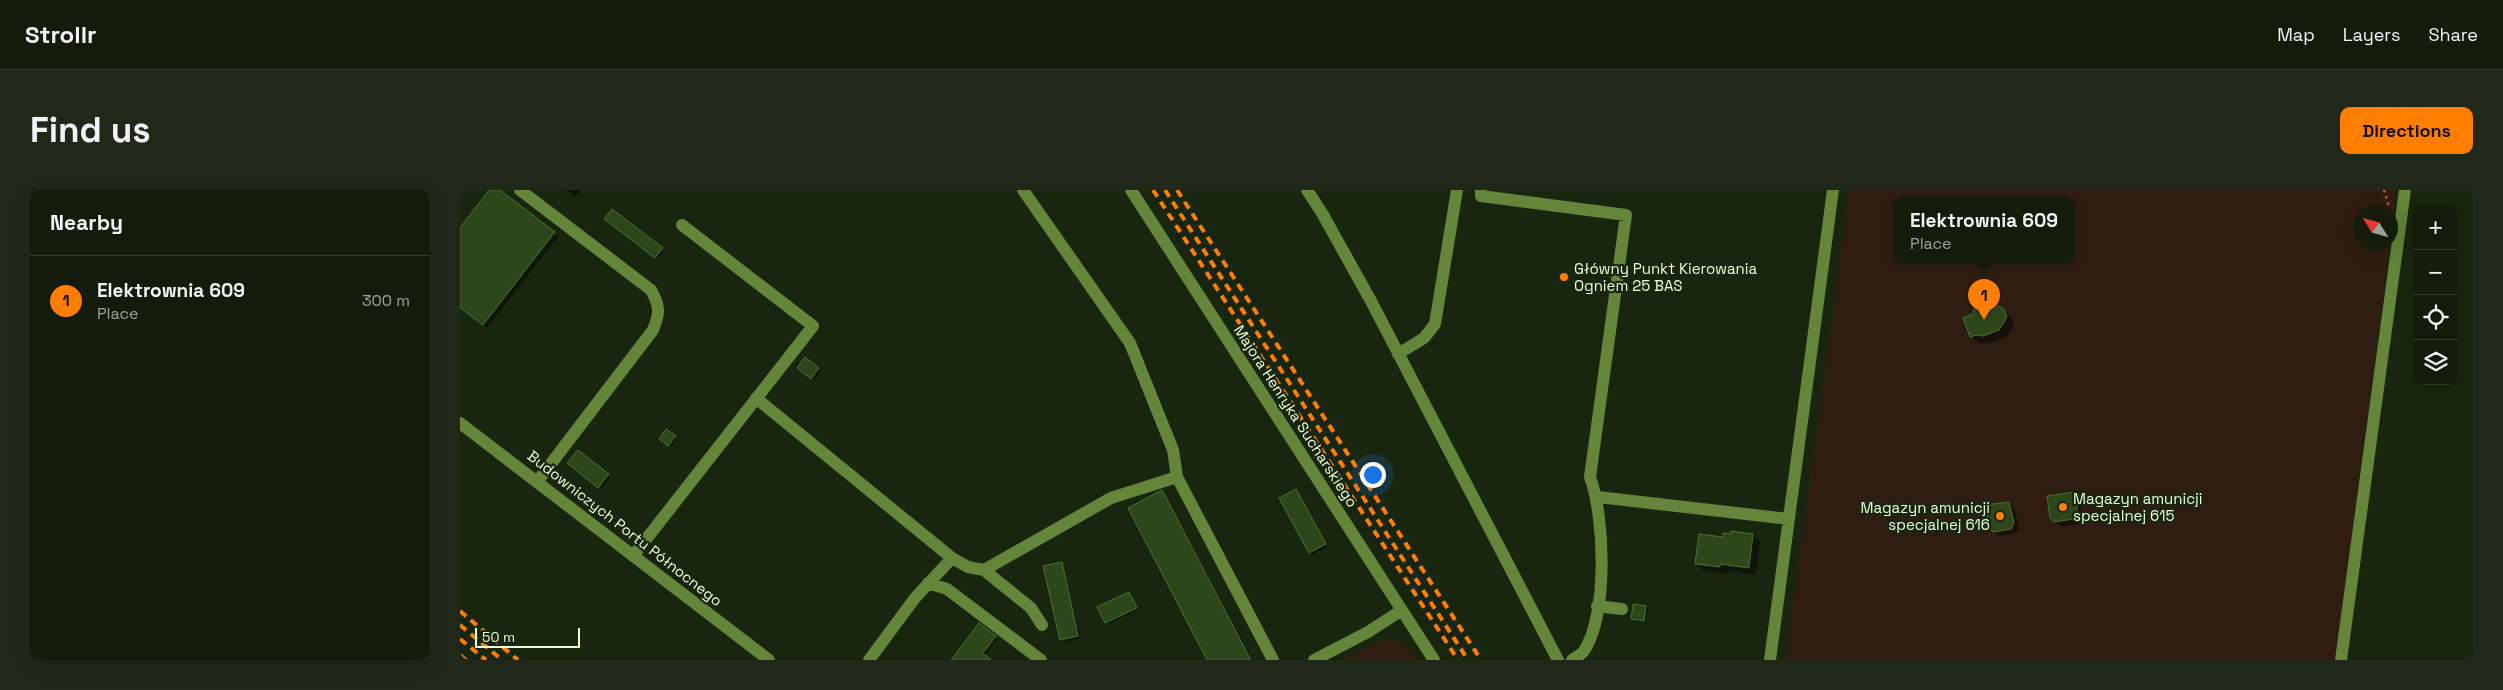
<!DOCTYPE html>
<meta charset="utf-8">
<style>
:root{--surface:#131c0b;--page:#202919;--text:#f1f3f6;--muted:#9da19d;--line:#323a2c;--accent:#ff7e00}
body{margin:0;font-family:"Space Grotesk",sans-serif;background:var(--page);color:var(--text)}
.controls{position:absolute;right:15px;top:15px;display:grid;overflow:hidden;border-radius:10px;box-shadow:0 5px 20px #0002}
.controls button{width:45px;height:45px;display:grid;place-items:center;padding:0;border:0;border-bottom:1px solid var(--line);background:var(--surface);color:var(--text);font:25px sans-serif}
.compass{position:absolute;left:1893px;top:15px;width:45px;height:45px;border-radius:50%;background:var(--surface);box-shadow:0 5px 20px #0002;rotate:307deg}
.scale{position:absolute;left:15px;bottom:12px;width:105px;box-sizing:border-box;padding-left:5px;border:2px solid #e9ffd4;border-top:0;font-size:14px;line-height:18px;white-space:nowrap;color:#e9ffd4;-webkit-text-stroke:4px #19260f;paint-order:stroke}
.you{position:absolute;left:912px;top:284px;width:18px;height:18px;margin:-12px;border:4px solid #fff;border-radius:50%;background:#1a73e8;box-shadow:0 0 0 8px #1a73e833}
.badge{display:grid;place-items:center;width:32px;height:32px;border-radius:50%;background:var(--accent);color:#111;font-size:16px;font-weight:700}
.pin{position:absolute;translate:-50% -41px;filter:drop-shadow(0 1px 2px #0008)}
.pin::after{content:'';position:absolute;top:26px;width:18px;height:15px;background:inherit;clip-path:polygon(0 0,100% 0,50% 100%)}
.popup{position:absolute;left:1433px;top:8px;width:182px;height:65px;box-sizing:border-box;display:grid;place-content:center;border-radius:10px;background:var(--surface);filter:drop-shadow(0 1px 4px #0005);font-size:16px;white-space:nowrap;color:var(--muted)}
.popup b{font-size:19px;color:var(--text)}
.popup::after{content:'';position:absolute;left:50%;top:100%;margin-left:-10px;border:10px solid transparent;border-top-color:var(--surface)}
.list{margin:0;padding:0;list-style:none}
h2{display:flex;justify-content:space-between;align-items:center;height:65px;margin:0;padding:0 20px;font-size:21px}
h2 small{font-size:16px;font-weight:400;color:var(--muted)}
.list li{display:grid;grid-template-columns:32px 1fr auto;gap:15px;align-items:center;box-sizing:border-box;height:90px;padding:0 20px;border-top:1px solid var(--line)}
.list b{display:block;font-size:19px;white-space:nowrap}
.list p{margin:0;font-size:16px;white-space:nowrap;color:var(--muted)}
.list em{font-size:16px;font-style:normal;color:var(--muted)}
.icon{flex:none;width:28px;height:28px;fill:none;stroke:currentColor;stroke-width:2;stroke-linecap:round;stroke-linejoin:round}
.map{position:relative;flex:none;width:2013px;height:470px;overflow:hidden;border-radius:10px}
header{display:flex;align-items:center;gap:30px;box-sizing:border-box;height:70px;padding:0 25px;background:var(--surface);border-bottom:1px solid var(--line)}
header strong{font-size:24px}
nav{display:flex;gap:28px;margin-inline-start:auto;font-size:18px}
.intro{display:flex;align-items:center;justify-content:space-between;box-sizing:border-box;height:120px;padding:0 30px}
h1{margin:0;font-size:35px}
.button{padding:12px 22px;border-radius:10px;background:var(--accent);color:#111;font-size:18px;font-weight:700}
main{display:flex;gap:30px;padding:0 30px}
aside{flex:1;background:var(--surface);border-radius:10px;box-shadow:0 5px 20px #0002}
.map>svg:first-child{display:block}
</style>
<header>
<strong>Strollr</strong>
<nav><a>Map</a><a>Layers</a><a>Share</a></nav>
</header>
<div class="intro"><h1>Find us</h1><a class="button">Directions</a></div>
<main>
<aside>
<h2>Nearby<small></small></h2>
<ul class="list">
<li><span class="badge">1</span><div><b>Elektrownia 609</b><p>Place</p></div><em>300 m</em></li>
</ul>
</aside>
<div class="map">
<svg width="2013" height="470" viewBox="0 0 2013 470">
<rect width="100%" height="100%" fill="#19260f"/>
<!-- green -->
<path fill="#301d12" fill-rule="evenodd" d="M1389,0h548l-6,49 -1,-27h-30v30l30,1 -55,417h-550zM1436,11h176v58h-176z
M924,449c18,0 24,6 34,21h-78z"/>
<!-- shadow -->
<path fill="#0007" d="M31,0h7l60,47 -71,91 -25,-19 -2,3v-82z
M106,0h14l1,1 -6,6z
M148,31l54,28 2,2 -7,8z
M1543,119l8,8 3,8 -7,12 -16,6 -12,1 -8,-8 3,-21z
M345,169l15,12 -6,9 -14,-10z
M215,247l2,2 -6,8 -8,-6z
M111,276l37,9 2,2 -9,12z
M702,302l2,2 89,166h-44z
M838,303l29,54 -15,8 -31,-57z
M1614,303l5,5 4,21 -4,5 -18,3 -10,-10z
M1549,313l5,5 5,20 -3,5 -17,3 -10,-10z
M1271,345h22l7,7 -4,33 -28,-4 -1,3 -23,-3 -8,-7 28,-26z
M602,374l18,74 -17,4 -2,-2z
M669,403l9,17 -30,14 -2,-2z
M1186,417l2,2 -2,13 -11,-1 -2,-2z
M535,447l2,2 -16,21h-29z"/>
<!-- building -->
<path fill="#2d471b" stroke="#49732d" d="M29,0h11l55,42 -72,93 -23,-17v-80z
M152,19l51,39 -8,10 -51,-39z
M1534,114l9,4 4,9 -8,13 -16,6 -7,-1 -6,2 -7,-19 10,-4 2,-7z
M345,167l14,11 -8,11 -14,-11z
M206,239l10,7 -8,10 -9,-7z
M118,260l31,24 -11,14 -31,-25z
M836,299l30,55 -17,9 -30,-55z
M702,300l89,170h-44l-79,-152z
M1614,302l4,22 -4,5 -20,3 -4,-4 -3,-22z
M1549,312l5,21 -3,6 -18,3 -5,-5 -2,-22z
M1271,341l22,3 -4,34 -29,-4v3l-25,-3 4,-30 24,3v-4l7,1z
M602,372l16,74 -18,4 -17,-74z
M669,402l8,16 -32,15 -8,-16z
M1173,414l13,2 -2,15 -13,-2z
M519,433l17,13 -13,17 8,7h-40z"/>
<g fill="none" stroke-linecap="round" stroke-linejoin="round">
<!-- path -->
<path stroke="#b85d2f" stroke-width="2.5" stroke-dasharray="2.5 4" stroke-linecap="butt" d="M1924,0l5,16"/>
<!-- minor -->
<path stroke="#64853a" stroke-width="12" d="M60,0l131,100c9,16 9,23 2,40l-116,152
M563,0l107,153 43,107 4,27
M671,0l303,470
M847,0l15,23 49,88 187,359
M1021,0v6l145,19 -36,262c15,41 18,137 -6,174 -3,4 -8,6 -12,9
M938,164l26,-16 11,-14 22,-134
M296,208l196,160 16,9 16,3 127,-72 66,-21 96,183
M0,233l309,237
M1138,307l191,22
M173,366l180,-230 -131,-101
M524,380l47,38 11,17
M468,393l19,6 94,71
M1137,416l25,3
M409,470l46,-62 37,-40
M854,470l54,-28 34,-22
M1310,470l63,-470
M1881,470l64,-470"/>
<!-- rail -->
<path stroke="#ff7e00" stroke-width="4" stroke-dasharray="8 6" stroke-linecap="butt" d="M693,0l305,470
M705,0l303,470
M717,0l304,470
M0,421l58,49
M0,435l42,35
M0,449l26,21
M0,465l6,5"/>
</g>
<!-- markers -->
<g fill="#ff7e00" stroke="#19260f" stroke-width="2">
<circle cx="1104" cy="87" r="5"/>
<circle cx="1603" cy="317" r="5"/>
<circle cx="1540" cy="326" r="5"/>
</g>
<g text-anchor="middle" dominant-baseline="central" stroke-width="4.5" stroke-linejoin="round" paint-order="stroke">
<!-- poi labels -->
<g font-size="15" fill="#e9ffd4" stroke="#19260f" text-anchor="start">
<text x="1114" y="78">Główny Punkt Kierowania<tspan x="1114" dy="17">Ogniem 25 BAS</tspan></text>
<text x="1613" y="308">Magazyn amunicji<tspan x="1613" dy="17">specjalnej 615</tspan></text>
<text x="1530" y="317" text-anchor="end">Magazyn amunicji<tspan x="1530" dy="17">specjalnej 616</tspan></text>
</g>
<!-- street labels -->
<g font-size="15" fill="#e9ffd4" stroke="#19260f">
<text transform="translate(836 226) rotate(57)">Majora Henryka Sucharskiego</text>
<text transform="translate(165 338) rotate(38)">Budowniczych Portu Północnego</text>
</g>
</g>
</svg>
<div class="controls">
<button>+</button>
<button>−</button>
<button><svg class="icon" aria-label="locate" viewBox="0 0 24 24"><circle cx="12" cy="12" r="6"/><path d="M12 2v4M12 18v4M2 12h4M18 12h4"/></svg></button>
<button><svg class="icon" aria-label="layers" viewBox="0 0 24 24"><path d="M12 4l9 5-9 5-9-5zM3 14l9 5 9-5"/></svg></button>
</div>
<svg class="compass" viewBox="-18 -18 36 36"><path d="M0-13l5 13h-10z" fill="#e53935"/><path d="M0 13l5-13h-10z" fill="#9da19d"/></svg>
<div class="scale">50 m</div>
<div class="you"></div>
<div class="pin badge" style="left:1524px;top:130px">1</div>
<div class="popup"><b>Elektrownia 609</b>Place</div>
</div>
</main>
